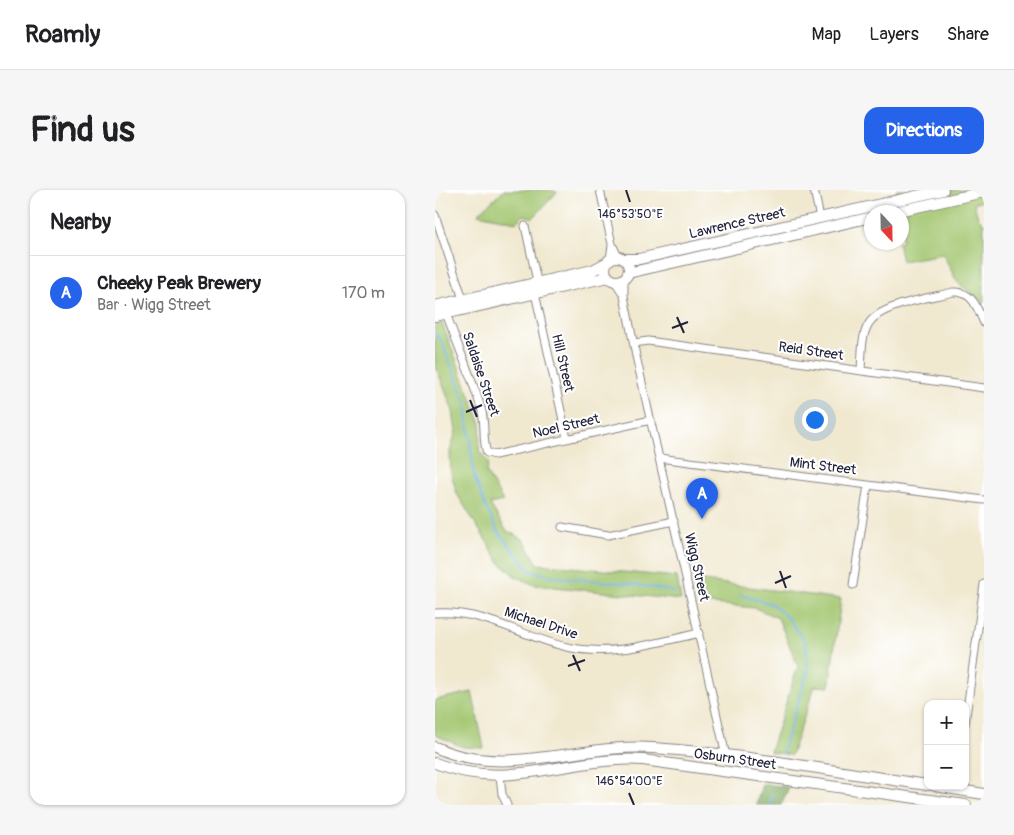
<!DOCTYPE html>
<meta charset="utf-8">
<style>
:root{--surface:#fff;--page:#f6f6f6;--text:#202124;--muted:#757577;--line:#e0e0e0;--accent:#2563eb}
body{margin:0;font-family:Pangolin,sans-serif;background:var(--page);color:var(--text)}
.controls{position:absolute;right:15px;bottom:15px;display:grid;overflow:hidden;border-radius:10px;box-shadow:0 1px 4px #0004}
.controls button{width:45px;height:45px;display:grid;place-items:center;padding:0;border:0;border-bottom:1px solid var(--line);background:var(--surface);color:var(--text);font:25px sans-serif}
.compass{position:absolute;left:429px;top:15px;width:45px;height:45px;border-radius:50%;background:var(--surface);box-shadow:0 1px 4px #0004;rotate:158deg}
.you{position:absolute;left:379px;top:229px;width:18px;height:18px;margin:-12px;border:4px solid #fff;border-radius:50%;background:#1a73e8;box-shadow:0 0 0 8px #1a73e833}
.badge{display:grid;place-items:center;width:32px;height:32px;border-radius:50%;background:var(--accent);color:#fff;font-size:16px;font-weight:700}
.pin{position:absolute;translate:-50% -41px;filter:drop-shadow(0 1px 2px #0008)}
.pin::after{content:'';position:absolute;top:26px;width:18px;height:15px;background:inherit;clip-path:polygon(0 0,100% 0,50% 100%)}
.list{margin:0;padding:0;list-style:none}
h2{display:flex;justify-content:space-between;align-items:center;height:65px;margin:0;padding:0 20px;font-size:21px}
h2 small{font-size:16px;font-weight:400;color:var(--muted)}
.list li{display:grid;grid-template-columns:32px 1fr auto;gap:15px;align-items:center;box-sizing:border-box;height:75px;padding:0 20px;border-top:1px solid var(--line)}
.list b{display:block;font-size:19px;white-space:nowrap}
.list p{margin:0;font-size:16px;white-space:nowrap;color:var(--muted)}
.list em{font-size:16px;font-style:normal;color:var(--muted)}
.map{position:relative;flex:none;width:549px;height:615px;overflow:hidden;border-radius:15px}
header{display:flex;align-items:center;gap:30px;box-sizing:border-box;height:70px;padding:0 25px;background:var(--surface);border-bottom:1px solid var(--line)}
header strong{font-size:24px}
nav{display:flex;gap:28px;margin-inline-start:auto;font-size:18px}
.intro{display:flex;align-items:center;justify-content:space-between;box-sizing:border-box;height:120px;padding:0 30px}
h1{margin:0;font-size:35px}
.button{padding:12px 22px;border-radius:15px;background:var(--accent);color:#fff;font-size:18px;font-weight:700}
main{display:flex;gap:30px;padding:0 30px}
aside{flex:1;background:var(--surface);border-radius:15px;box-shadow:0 1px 4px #0004}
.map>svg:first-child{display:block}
</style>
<header>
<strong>Roamly</strong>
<nav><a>Map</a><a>Layers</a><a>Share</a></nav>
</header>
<div class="intro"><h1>Find us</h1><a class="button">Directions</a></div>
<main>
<aside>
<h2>Nearby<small></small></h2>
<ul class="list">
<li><span class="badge">A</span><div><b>Cheeky Peak Brewery</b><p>Bar · Wigg Street</p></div><em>170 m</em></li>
</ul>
</aside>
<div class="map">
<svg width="549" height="615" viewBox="0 0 549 615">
<rect width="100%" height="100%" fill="#fff"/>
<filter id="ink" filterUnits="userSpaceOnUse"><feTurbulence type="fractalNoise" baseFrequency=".02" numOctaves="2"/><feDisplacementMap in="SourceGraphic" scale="10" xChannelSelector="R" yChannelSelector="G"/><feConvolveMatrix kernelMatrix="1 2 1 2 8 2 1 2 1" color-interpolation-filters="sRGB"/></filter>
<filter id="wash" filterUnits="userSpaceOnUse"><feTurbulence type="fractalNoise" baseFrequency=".0096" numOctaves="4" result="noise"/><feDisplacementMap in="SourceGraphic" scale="20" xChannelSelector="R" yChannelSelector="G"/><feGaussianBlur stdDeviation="1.12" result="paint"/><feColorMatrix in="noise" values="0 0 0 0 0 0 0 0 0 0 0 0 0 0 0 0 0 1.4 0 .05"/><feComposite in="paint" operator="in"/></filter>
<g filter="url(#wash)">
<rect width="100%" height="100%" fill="#f0e8cf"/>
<!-- green -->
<path fill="#a3c670" stroke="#627456" d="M69,0h47l6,2 -24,26 -9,-3 -8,7 -38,-8z
M461,0h88v11l-10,2 4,15 6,5v80l-27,-21 -14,-28 -41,7 -4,-18 4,-1v-30h-11l-3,-17 10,-3z
M7,133l39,101 -2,27 10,12 -3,9 17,29 -13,3 16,26 18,10 14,24 139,13 4,23 -146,-15 -19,-8 -16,-14 -43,-69 -6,-21 -1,-21 6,-21 -3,-20 -18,-47v-40z
M261,390l145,19 -12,88 -14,-1 -24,69 -21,-3 28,-86 -20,-48 -23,-10 -54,-5z
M37,502l12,56 -21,-1 -28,-12v-35z"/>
<!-- forest -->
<path fill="#82ab62" stroke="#52664e" d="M327,594l27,3 -8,18h-25z"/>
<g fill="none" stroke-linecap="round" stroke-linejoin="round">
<!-- stream -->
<path stroke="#70afe3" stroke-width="2" d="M0,144l6,6 25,63 8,73 11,29 13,27 23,28 10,11 26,6 75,7 43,8
M305,405l32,9 17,15 17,25 2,26 -26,83
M334,615l4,-10"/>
</g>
</g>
<g filter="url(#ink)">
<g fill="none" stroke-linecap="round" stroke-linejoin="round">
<!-- street casing -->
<g stroke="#898585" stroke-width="9">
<path id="street" d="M165,0l12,54 6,13
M379,0l6,28
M0,25l29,87
M90,36l12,55
M175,69l2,-14
M189,88v18l12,60 90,400
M179,90l10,15
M100,103l32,145
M10,120c11,32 26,65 36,98 5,15 1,32 6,45l8,2 156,-35
M199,153l14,-2 336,47
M426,181c1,-14 0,-34 7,-46 11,-21 63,-27 85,-33 20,-1 24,16 31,31
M224,268l325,42
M127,337l46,8 66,-14
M418,395l15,-100
M0,423c48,-4 87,24 132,34 45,10 88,-4 132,-14
M530,534l19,-140
M65,585l2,19 5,11"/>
</g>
<!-- secondary casing -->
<g stroke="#898585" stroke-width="12">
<path id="secondary" d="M459,22l90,-20
M170 79a12 12 0 1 1 24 0a12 12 0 1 1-24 0Z
M190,69h14l304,-69
M193,83l244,-56
M0,116l158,-36 13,-7
M0,126l173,-39
M0,557c68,32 146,-4 218,1 92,6 184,24 275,37
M0,573c76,30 134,-8 208,-3l323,45
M500,596l49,8"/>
</g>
<!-- street -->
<use href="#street" stroke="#fff" stroke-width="7"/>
<!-- secondary -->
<use href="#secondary" stroke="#fff" stroke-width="10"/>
</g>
</g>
<!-- ticks -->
<path fill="none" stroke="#22223b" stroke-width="2" d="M191,0l4,12M242,127l7,16M237,138l16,-6M35,210l7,17M31,222l16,-7M345,381l6,17M340,393l16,-7M138,465l7,16M133,476l17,-6M194,603l5,12"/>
<g text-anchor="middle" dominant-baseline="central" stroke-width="4" stroke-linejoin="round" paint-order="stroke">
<!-- street labels -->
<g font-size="14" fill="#22223b" stroke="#fff">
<text transform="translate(302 33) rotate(-13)">Lawrence Street</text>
<text transform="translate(376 161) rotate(8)">Reid Street</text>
<text transform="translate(128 173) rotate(77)">Hill Street</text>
<text transform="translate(46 184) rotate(71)">Saldaise Street</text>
<text transform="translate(131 236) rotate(-13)">Noel Street</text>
<text transform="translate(388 276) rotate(7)">Mint Street</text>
<text transform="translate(262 377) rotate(77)">Wigg Street</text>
<text transform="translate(106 433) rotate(18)">Michael Drive</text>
<text transform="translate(300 569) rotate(8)">Osburn Street</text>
</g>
</g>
<g font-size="12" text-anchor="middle" fill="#22223b" stroke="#fff" stroke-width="4" stroke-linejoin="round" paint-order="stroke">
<text x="195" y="28">146°53'50"E</text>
<text x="194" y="595">146°54'00"E</text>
</g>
</svg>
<div class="controls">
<button>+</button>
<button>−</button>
</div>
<svg class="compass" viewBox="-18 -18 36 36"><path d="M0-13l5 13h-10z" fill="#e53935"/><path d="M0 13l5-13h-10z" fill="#757577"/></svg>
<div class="you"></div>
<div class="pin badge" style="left:267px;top:329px">A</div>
</div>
</main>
